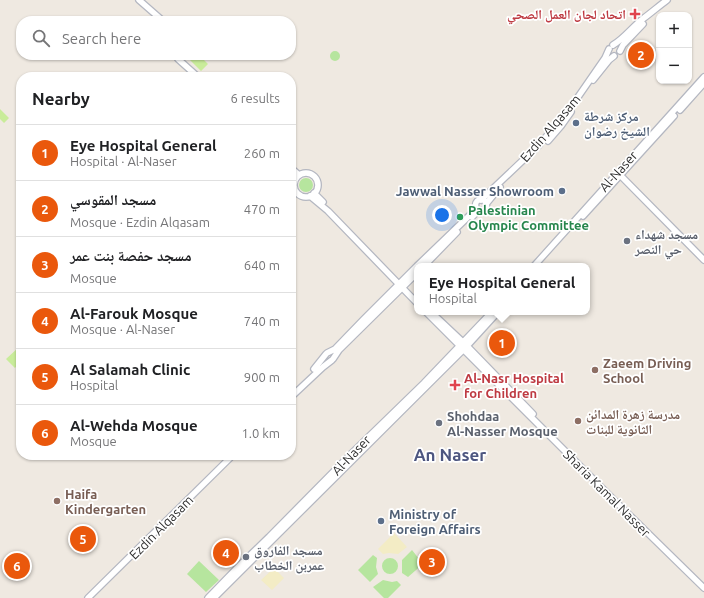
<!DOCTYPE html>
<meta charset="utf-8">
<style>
:root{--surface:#fff;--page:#f2f2f2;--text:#202124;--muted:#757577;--line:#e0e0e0;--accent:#ea580c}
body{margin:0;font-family:Ubuntu,"Noto Naskh Arabic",sans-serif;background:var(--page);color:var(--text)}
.controls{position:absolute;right:12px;top:12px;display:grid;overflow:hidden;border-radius:8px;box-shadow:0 1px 3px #0004}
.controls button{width:36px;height:36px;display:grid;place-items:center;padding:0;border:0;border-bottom:1px solid var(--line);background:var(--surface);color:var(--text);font:20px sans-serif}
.you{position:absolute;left:442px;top:215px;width:14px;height:14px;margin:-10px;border:3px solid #fff;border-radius:50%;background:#1a73e8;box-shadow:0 0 0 6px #1a73e833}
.badge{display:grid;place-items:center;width:26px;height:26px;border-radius:50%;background:var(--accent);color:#fff;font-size:13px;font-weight:700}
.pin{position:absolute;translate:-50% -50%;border:2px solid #fff;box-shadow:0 1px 4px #0006}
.popup{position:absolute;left:414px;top:263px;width:176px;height:52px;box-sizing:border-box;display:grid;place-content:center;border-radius:8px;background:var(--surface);filter:drop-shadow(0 1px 3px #0005);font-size:13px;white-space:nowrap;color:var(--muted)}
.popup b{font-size:15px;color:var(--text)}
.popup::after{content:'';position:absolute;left:50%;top:100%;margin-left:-8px;border:8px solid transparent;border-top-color:var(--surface)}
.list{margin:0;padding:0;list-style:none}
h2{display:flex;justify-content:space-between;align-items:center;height:52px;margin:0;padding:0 16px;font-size:17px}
h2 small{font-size:13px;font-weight:400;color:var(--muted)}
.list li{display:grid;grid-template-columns:26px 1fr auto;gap:12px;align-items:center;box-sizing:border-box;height:56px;padding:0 16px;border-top:1px solid var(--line)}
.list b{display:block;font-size:15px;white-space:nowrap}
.list p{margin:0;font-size:13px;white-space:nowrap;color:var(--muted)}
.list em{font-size:13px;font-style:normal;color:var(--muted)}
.icon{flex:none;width:22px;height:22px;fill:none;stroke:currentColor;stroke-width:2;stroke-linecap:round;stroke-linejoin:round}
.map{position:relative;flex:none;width:704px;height:598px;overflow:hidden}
.search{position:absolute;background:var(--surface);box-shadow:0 1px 3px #0004;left:16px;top:16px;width:280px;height:44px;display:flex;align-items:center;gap:10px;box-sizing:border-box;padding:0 14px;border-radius:16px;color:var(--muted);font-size:15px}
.panel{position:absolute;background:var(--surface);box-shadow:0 1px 3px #0004;left:16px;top:72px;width:280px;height:388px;border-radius:16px}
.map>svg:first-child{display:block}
</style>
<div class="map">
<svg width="704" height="598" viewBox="0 0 704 598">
<rect width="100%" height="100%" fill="#efe9e1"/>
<!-- green -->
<path fill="#b6e59e" d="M330 56a5 5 0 1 1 10 0a5 5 0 1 1-10 0Z
M299 185a7 7 0 1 1 14 0a7 7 0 1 1-14 0Z
M412,550l11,14 -15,13 -6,-4v-13z
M373,555l4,3 -1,9 2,7 -8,8 -12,-12z
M382 566a8 8 0 1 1 16 0a8 8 0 1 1-16 0Z
M199,561l20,19 -13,12 -19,-18z
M383,580l9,2 5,-1 4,4 -13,13h-4l-11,-11z"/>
<!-- sand -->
<path fill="#f3ecc5" d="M394,533l13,14 -9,7 -9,-1 -6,1 -5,-5z
M274,568l10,10 -12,12 -11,-10z"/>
<!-- pitch -->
<path fill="#c9ec9a" d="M193,55h6l9,9 -7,7 -12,-12z
M0,109l9,9 -5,5 -4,-4z
M19,347l2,1v11l-2,2 1,1 -5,6 -9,-9z"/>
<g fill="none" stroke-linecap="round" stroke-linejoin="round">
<!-- secondary casing -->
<g stroke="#b4b7c1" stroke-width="8">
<path id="secondary" d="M139,0l24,21
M613,45c12,-7 20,-19 31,-27 8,-6 15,-12 23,-18
M620,51l3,-6 20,-21
M178,59l20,18
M593,80l16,-20 5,-4
M680,110l24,-27
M548,141l13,-15 10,-14
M291,168l8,7
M294 185a12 12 0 1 1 24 0a12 12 0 1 1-24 0Z
M621,176l83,84
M314,193l9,9
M310,196l18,15 89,92
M475.5 205a5.5 5.5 0 1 1 11 0a5.5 5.5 0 1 1-11 0Z
M481,200l58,-55 30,-35 36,-52 4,-9
M486,204l14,-17
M583,216l91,-100
M472,217l6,-6
M417,266l53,-51 5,-7
M424,266l33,-34
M534,266l170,-189
M426,312l189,189 89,87
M433,314l34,32 66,68
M327,353l8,-4 29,-30 53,-53
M333,359l6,-9 78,-77
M314,369l12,-15
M291,397l32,-30 9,-7
M88,598l145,-143
M208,598l33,-34 28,-27 83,-84 72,-70 68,-71
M214,598l253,-252 31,-34"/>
</g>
<!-- secondary -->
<use href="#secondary" stroke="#fff" stroke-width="5.5"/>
</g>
<!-- markers -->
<g fill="#e0444e" stroke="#fff" stroke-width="1.5">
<path d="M633 8h4v4h4v4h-4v4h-4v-4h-4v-4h4z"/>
<path d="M453 379h4v4h4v4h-4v4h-4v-4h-4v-4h4z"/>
</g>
<g fill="#5c6f8a" stroke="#fff" stroke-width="1.5">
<circle cx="576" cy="123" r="4"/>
<circle cx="562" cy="191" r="4"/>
<circle cx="381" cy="521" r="4"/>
</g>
<circle fill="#2e9e5b" stroke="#fff" stroke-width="1.5" cx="460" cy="217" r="4"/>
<g fill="#6b7280" stroke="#fff" stroke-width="1.5">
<circle cx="627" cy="241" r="4"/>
<circle cx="439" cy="423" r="4"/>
<circle cx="246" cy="557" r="4"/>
</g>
<g fill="#8d6e63" stroke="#fff" stroke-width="1.5">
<circle cx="595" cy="370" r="4"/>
<circle cx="578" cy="421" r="4"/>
<circle cx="57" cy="501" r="4"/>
</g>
<g text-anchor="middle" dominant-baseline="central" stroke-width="3.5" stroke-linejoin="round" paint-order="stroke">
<!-- health labels -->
<g font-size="13" font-weight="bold" fill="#be3a42" stroke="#fff" text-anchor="end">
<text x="626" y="14">اتحاد لجان العمل الصحي</text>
<text x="464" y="378" text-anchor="start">Al-Nasr Hospital<tspan x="464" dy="15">for Children</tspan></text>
</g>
<!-- service labels -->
<g font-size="13" font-weight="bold" fill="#4e5e75" stroke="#fff" text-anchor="start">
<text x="584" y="116">مركز شرطة<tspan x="584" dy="15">الشيخ رضوان</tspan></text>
<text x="554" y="191" text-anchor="end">Jawwal Nasser Showroom</text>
<text x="389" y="514">Ministry of<tspan x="389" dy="15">Foreign Affairs</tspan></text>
</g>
<!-- street labels -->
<g font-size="13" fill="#2e2e2e" stroke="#fff">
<text transform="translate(550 128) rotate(-49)">Ezdin Alqasam</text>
<text transform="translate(618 171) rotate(-48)">Al-Naser</text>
<text transform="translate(351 455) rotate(-46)">Al-Naser</text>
<text transform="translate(607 493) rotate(45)">Sharia Kamal Nasser</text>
<text transform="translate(161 527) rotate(-45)">Ezdin Alqasam</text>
</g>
<!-- leisure labels -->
<g font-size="13" font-weight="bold" fill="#27864d" stroke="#fff" text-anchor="start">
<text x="468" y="210">Palestinian<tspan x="468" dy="15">Olympic Committee</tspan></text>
</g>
<!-- worship labels -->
<g font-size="13" font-weight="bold" fill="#5b616d" stroke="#fff" text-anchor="start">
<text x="635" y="234">مسجد شهداء<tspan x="635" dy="15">حي النصر</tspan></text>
<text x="447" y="416">Shohdaa<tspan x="447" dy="15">Al-Nasser Mosque</tspan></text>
<text x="254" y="550">مسجد الفاروق<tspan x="254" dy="15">عمربن الخطاب</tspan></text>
</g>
<!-- education labels -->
<g font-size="13" font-weight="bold" fill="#785e54" stroke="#fff" text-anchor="start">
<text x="603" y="363">Zaeem Driving<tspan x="603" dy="15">School</tspan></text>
<text x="586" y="414">مدرسة زهرة المدائن<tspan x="586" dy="15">الثانوية للبنات</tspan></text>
<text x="65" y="494">Haifa<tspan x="65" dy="15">Kindergarten</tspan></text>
</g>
<!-- district labels -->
<g font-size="17" font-weight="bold" fill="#4d5680" stroke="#fff">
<text x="450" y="454">An Naser</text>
</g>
</g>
</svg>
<div class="controls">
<button>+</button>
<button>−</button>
</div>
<div class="you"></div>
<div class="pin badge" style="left:502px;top:343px">1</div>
<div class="popup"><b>Eye Hospital General</b>Hospital</div>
<div class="pin badge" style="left:641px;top:55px">2</div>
<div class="pin badge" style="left:432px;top:562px">3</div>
<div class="pin badge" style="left:226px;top:553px">4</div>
<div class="pin badge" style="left:83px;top:539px">5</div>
<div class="pin badge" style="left:17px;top:566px">6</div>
<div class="search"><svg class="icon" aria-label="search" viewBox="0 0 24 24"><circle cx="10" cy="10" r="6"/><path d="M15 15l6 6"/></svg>Search here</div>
<section class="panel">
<h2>Nearby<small>6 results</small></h2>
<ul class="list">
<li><span class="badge">1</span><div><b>Eye Hospital General</b><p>Hospital · Al-Naser</p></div><em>260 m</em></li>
<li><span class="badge">2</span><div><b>مسجد المقوسي</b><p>Mosque · Ezdin Alqasam</p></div><em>470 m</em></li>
<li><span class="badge">3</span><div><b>مسجد حفصة بنت عمر</b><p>Mosque</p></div><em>640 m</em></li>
<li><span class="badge">4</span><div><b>Al-Farouk Mosque</b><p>Mosque · Al-Naser</p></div><em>740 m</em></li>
<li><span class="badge">5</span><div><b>Al Salamah Clinic</b><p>Hospital</p></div><em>900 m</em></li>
<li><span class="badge">6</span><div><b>Al-Wehda Mosque</b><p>Mosque</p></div><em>1.0 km</em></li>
</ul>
</section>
</div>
